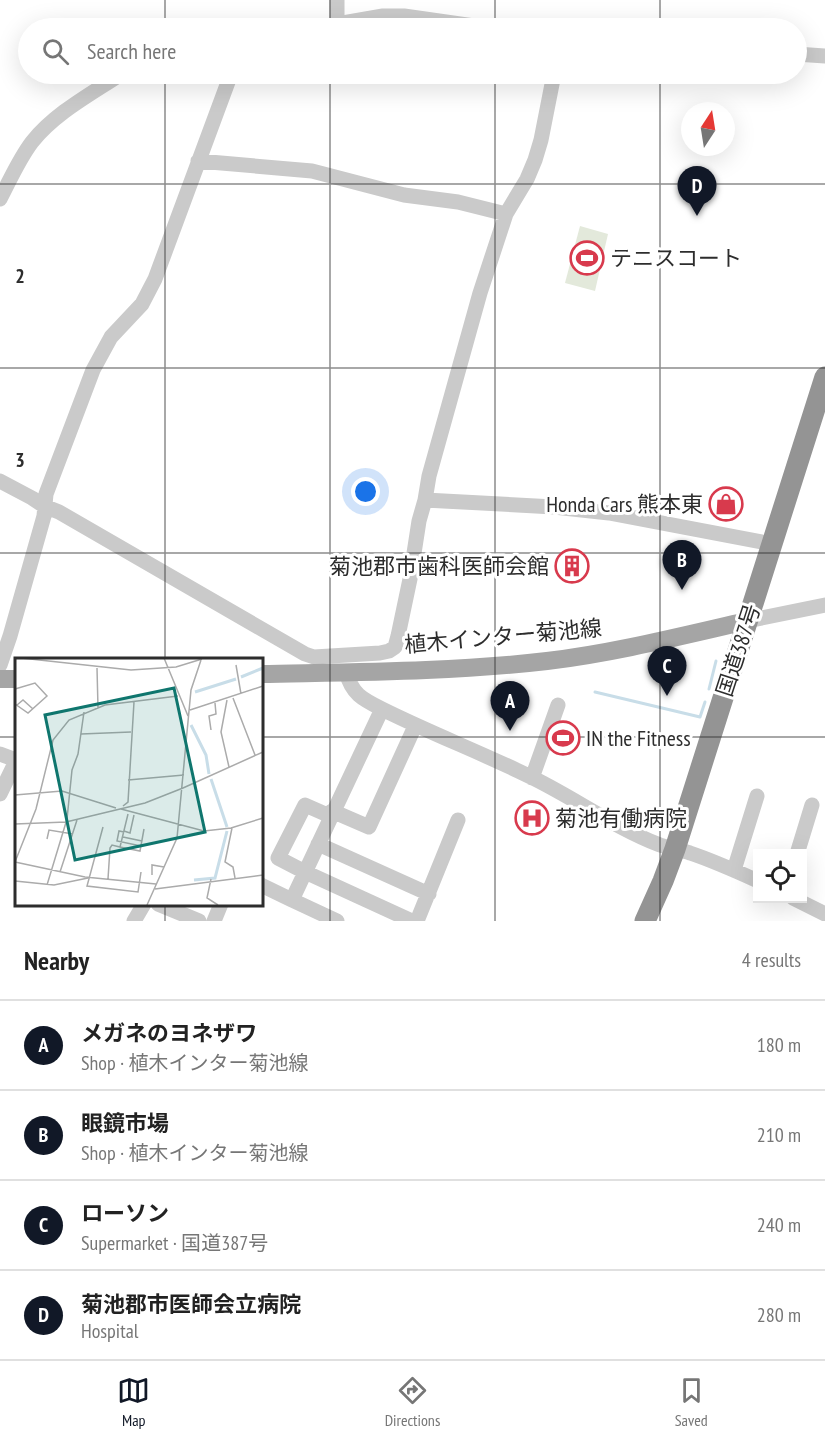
<!DOCTYPE html>
<meta charset="utf-8">
<style>
:root{--surface:#fff;--page:#f2f2f2;--text:#222;--muted:#767676;--line:#e0e0e0;--accent:#111827}
body{margin:0;font-family:"PT Sans Narrow","Noto Sans JP",sans-serif;background:var(--page);color:var(--text)}
.controls{position:absolute;right:18px;bottom:18px;display:grid;overflow:hidden;border-radius:0px;box-shadow:0 6px 24px #0002}
.controls button{width:54px;height:54px;display:grid;place-items:center;padding:0;border:0;border-bottom:2px solid var(--line);background:var(--surface);color:var(--text);font:30px sans-serif}
.compass{position:absolute;left:681px;top:102px;width:54px;height:54px;border-radius:50%;background:var(--surface);box-shadow:0 6px 24px #0002;rotate:12deg}
.you{position:absolute;left:366px;top:492px;width:21px;height:21px;margin:-15px;border:4px solid #fff;border-radius:50%;background:#1a73e8;box-shadow:0 0 0 9px #1a73e833}
.badge{display:grid;place-items:center;width:39px;height:39px;border-radius:50%;background:var(--accent);color:#fff;font-size:20px;font-weight:700}
.pin{position:absolute;translate:-50% -50px;filter:drop-shadow(0 2px 3px #0008)}
.pin::after{content:'';position:absolute;top:32px;width:21px;height:18px;background:inherit;clip-path:polygon(0 0,100% 0,50% 100%)}
.list{margin:0;padding:0;list-style:none}
h2{display:flex;justify-content:space-between;align-items:center;height:78px;margin:0;padding:0 24px;font-size:26px}
h2 small{font-size:20px;font-weight:400;color:var(--muted)}
.list li{display:grid;grid-template-columns:39px 1fr auto;gap:18px;align-items:center;box-sizing:border-box;height:90px;padding:0 24px;border-top:2px solid var(--line)}
.list b{display:block;font-size:22px;white-space:nowrap}
.list p{margin:0;font-size:20px;white-space:nowrap;color:var(--muted)}
.list em{font-size:20px;font-style:normal;color:var(--muted)}
.icon{flex:none;width:33px;height:33px;fill:none;stroke:currentColor;stroke-width:2;stroke-linecap:round;stroke-linejoin:round}
.map{position:relative;flex:none;width:825px;height:921px;overflow:hidden}
.search{position:absolute;background:var(--surface);box-shadow:0 6px 24px #0002;left:18px;right:18px;top:18px;height:66px;display:flex;align-items:center;gap:15px;box-sizing:border-box;padding:0 21px;border-radius:33px;color:var(--muted);font-size:22px}
.sheet{height:438px;background:var(--surface)}
nav{display:flex;justify-content:space-around;align-items:center;box-sizing:border-box;height:84px;border-top:2px solid var(--line);background:var(--surface);font-size:16px;color:var(--muted)}
nav a{display:grid;justify-items:center;gap:3px}
nav .on{color:var(--accent)}
.map>svg:first-child{display:block}
</style>
<div class="map">
<svg width="825" height="921" viewBox="0 0 825 921">
<rect width="100%" height="100%" fill="#fff"/>
<!-- green -->
<path fill="#e3e9db" d="M580,226l28,8 -13,57 -30,-8z"/>
<g fill="none" stroke-linecap="round" stroke-linejoin="round">
<!-- stream -->
<path stroke="#c8dde8" stroke-width="3" d="M709,689l7,-28
M595,692l105,25 5,-15"/>
<!-- minor -->
<path stroke="#cacaca" stroke-width="15" d="M337,0v24
M314,28l69,-12h21l84,12
M796,54l29,2
M198,161l114,10 92,24 54,7 48,12
M0,199c10,-19 19,-40 32,-57 23,-29 59,-48 89,-68
M0,481l32,17 12,8 15,6 246,142 9,3 66,-4 9,-2 6,-4 3,-11 12,-57 9,-58 6,-21 4,-24 51,-183 26,-79 21,-35 8,-19 6,-20 13,-66
M425,500l129,7 55,6 163,31
M747,621l78,-16
M0,665l10,-29 34,-120 2,-22 47,-124 18,-33 31,-33 13,-25 76,-205
M346,672c6,22 16,27 36,37 50,25 103,45 153,70 42,21 81,49 125,66 9,3 20,5 30,8 24,8 46,18 68,28
M0,754l16,6
M532,778l26,-73
M0,794l16,-33
M332,811l37,16 46,-101
M330,816l-25,-11 -27,53 27,14 107,49
M318,844l111,50
M797,854l15,-49
M734,870l23,-74
M261,885l31,15 90,-191
M793,898l32,16
M292,900l45,21
M158,904l41,17
M134,921l10,-17
M214,921l7,-17
M417,921l41,-101"/>
<!-- major -->
<path stroke="#a5a5a5" stroke-width="18" d="M261,674c95,-2 191,-2 286,-13 67,-8 134,-25 200,-40
M0,679h16"/>
<!-- highway -->
<path stroke="#949494" stroke-width="21" d="M645,921l18,-40 12,-32 150,-472"/>
</g>
<!-- grid -->
<path fill="none" stroke="#2d2d2d" stroke-width="1.5" stroke-opacity="0.55" d="M165,0v28M330,0v28M495,0v28M660,0v28M165,74v586M330,74v847M495,74v847M660,74v847M0,184h825M0,368h825M0,553h825M0,737h16M261,737h564M165,904v17"/>
<!-- icons -->
<defs>
<g id="stadium-ring" transform="scale(1.725)"><circle r="9.5" fill="#fff" stroke="#d83a4d" stroke-width="1.5"/><path d="M0-5a6.5 5 0 1 0 0 10a6.5 5 0 1 0 0-10ZM-3.5-1.8h7v3.6h-7Z" fill="#d83a4d"/></g>
<g id="shop-ring" transform="scale(1.725)"><circle r="9.5" fill="#fff" stroke="#d83a4d" stroke-width="1.5"/><path d="M-5-2.5h2.3a2.7 3.5 0 0 1 5.4 0H5L5.5 6h-11ZM-1.5-2.5h3a1.5 2.3 0 0 0-3 0Z" fill="#d83a4d"/></g>
<g id="building-ring" transform="scale(1.725)"><circle r="9.5" fill="#fff" stroke="#d83a4d" stroke-width="1.5"/><path d="M-4-6H4V6H1V3H-1V6H-4ZM-2.5-4.3h1.7v1.8h-1.7ZM.8-4.3h1.7v1.8H.8ZM-2.5-1h1.7V.8h-1.7ZM.8-1h1.7V.8H.8Z" fill="#d83a4d"/></g>
<g id="hospital-ring" transform="scale(1.725)"><circle r="9.5" fill="#fff" stroke="#d83a4d" stroke-width="1.5"/><path d="M-5-5h3v3.5h4V-5h3V5h-3V1.5h-4V5h-3Z" fill="#d83a4d"/></g>
</defs>
<g fill-rule="evenodd">
<use href="#stadium-ring" x="587" y="258"/>
<use href="#shop-ring" x="726" y="504"/>
<use href="#building-ring" x="572" y="566"/>
<use href="#stadium-ring" x="563" y="738"/>
<use href="#hospital-ring" x="532" y="818"/>
</g>
<g text-anchor="middle" dominant-baseline="central" stroke-width="6" stroke-linejoin="round" paint-order="stroke">
<!-- poi labels -->
<g font-size="22" fill="#2d2d2d" stroke="#fff" text-anchor="start">
<text x="610" y="258">テニスコート</text>
<text x="703" y="504" text-anchor="end">Honda Cars 熊本東</text>
<text x="549" y="566" text-anchor="end">菊池郡市歯科医師会館</text>
<text x="586" y="738">IN the Fitness</text>
<text x="555" y="818">菊池有働病院</text>
</g>
<!-- street labels -->
<g font-size="22" fill="#2d2d2d" stroke="#fff">
<text transform="translate(503 636) rotate(-5)">植木インター菊池線</text>
<text transform="translate(738 650) rotate(-72)">国道387号</text>
</g>
</g>
<!-- overview -->
<g transform="translate(15 658)">
<rect width="248" height="248" fill="#fff"/>
<path fill="none" stroke="#c8dde8" stroke-width="3" d="M226,19l22,-9M180,34l41,-13M176,67l15,30 3,19M196,121l16,48M179,222l21,-2 12,-47"/>
<path fill="none" stroke="#ababab" stroke-width="1.5" d="M6,0l110,12 45,-3 26,-8M149,0l24,58M221,7l5,29M82,10l1,40M0,31l20,-6 12,13 -19,17 -13,-9M218,40l22,57M212,42l-6,32 8,35M2,47l6,-5 10,9M175,52l73,-24M196,72l-2,-14 7,-2 -1,-11M66,76l50,-2M113,122l56,-5M168,130l80,-36M0,137l47,-4 54,17M108,148l5,-4 6,-100M106,151l83,22 27,-3 32,-10M0,166l51,-2 79,-19 38,-15M88,169l-16,59 51,6 3,-20M217,170l-7,34 8,5 2,11M109,173l6,2 4,-18M109,174l-5,-1 -2,10 24,5M108,179l19,4M32,181l2,-9 24,4M105,189l20,4 4,-22M0,204l21,-53 17,-69 16,-20 36,-15 73,-9M0,204l70,15 71,7M45,214l17,-52M137,217v-10l12,2M93,221l2,-31 2,-3 8,2 8,-33M196,221l-4,19 11,7M0,223l39,4 34,-7M32,227l20,-66 5,-49 6,-16 6,-42M140,231l108,-14M132,247l30,-67 14,-148 10,-30"/>
<path fill="#0f766e" fill-opacity="0.15" stroke="#0f766e" stroke-width="3" d="M159,30l31,144 -130,28 -30,-145z"/>
<rect width="248" height="248" fill="none" stroke="#2d2d2d" stroke-width="3"/>
</g>
<g font-size="20" text-anchor="middle" font-weight="bold" fill="#2d2d2d" stroke="#fff" stroke-width="6" stroke-linejoin="round" paint-order="stroke">
<text x="20" y="283">2</text>
<text x="20" y="467">3</text>
</g>
</svg>
<div class="controls">
<button><svg class="icon" aria-label="locate" viewBox="0 0 24 24"><circle cx="12" cy="12" r="6"/><path d="M12 2v4M12 18v4M2 12h4M18 12h4"/></svg></button>
</div>
<svg class="compass" viewBox="-18 -18 36 36"><path d="M0-13l5 13h-10z" fill="#e53935"/><path d="M0 13l5-13h-10z" fill="#767676"/></svg>
<div class="you"></div>
<div class="pin badge" style="left:510px;top:731px">A</div>
<div class="pin badge" style="left:682px;top:590px">B</div>
<div class="pin badge" style="left:667px;top:696px">C</div>
<div class="pin badge" style="left:697px;top:216px">D</div>
<div class="search"><svg class="icon" aria-label="search" viewBox="0 0 24 24"><circle cx="10" cy="10" r="6"/><path d="M15 15l6 6"/></svg>Search here</div>
</div>
<section class="sheet">
<h2>Nearby<small>4 results</small></h2>
<ul class="list">
<li><span class="badge">A</span><div><b>メガネのヨネザワ</b><p>Shop · 植木インター菊池線</p></div><em>180 m</em></li>
<li><span class="badge">B</span><div><b>眼鏡市場</b><p>Shop · 植木インター菊池線</p></div><em>210 m</em></li>
<li><span class="badge">C</span><div><b>ローソン</b><p>Supermarket · 国道387号</p></div><em>240 m</em></li>
<li><span class="badge">D</span><div><b>菊池郡市医師会立病院</b><p>Hospital</p></div><em>280 m</em></li>
</ul>
</section>
<nav>
<a class="on"><svg class="icon" aria-label="map" viewBox="0 0 24 24"><path d="M3 6l6-2 6 2 6-2v14l-6 2-6-2-6 2zM9 4v14M15 6v14"/></svg>Map</a>
<a><svg class="icon" aria-label="directions" viewBox="0 0 24 24"><path d="M12 3l9 9-9 9-9-9zM9 14v-3h6M13 9l2 2-2 2"/></svg>Directions</a>
<a><svg class="icon" aria-label="saved" viewBox="0 0 24 24"><path d="M7 4h10v16l-5-4-5 4z"/></svg>Saved</a>
</nav>
